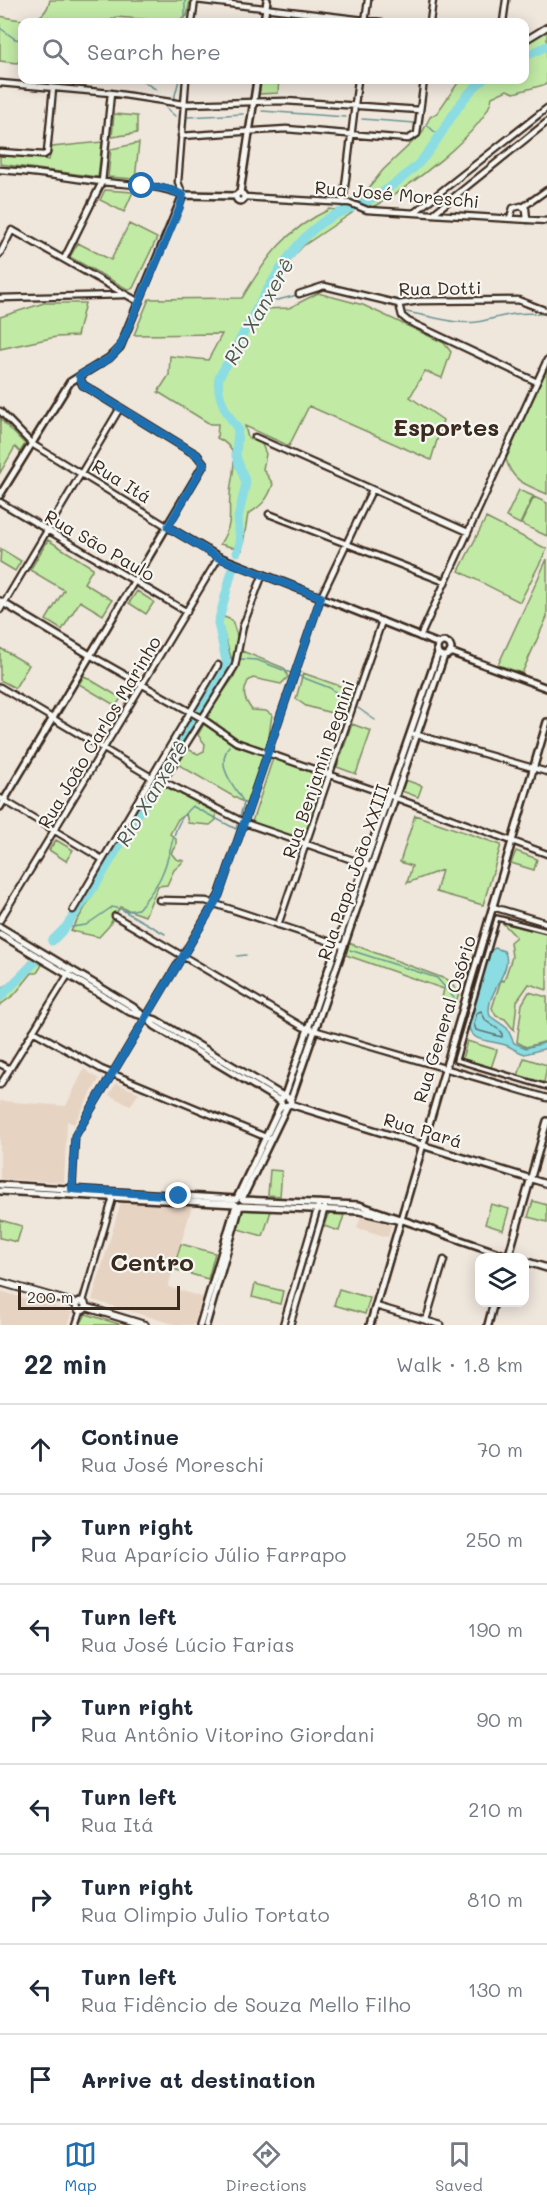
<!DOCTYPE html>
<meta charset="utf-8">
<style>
:root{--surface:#fff;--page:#f2f2f3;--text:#1f2937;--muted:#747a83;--line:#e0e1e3;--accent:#1f6fb2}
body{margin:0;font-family:Mali,sans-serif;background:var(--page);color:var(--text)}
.controls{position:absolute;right:18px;bottom:18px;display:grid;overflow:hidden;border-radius:12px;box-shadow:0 3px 15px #0003}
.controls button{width:54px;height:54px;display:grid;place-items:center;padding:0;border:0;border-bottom:2px solid var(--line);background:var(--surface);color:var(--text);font:30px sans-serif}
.scale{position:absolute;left:18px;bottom:15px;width:162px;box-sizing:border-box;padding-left:6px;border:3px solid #3b2a1e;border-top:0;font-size:16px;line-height:21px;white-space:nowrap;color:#3b2a1e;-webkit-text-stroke:4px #f6f6f2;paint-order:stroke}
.stop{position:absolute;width:18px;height:18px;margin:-14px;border:4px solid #1f6fb2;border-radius:50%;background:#fff}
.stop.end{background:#1f6fb2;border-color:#fff;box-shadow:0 2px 6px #0008}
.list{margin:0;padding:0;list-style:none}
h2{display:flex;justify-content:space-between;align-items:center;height:78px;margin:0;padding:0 24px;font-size:26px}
h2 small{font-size:20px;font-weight:400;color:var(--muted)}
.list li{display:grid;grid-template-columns:39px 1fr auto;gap:18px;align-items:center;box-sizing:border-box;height:90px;padding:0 24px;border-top:2px solid var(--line)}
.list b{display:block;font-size:22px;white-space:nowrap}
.list p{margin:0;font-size:20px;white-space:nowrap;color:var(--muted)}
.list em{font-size:20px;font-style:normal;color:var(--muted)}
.icon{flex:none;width:33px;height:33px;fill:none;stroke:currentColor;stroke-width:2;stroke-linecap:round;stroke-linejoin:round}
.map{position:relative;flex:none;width:547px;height:1325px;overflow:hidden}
.search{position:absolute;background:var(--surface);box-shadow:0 3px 15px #0003;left:18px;right:18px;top:18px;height:66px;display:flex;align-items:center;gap:15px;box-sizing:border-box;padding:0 21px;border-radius:12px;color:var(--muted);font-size:22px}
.sheet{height:798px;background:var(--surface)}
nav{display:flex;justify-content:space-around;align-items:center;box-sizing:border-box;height:84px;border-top:2px solid var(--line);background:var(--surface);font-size:16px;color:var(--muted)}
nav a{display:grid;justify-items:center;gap:3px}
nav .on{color:var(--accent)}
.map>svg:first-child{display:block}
</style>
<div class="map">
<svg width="547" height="1325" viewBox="0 0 547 1325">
<rect width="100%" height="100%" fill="#efe6dc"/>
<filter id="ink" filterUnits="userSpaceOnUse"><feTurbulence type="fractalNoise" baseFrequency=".0167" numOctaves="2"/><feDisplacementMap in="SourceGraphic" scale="12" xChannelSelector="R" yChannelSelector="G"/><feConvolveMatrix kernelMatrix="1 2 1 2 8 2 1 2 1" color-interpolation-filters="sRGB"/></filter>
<g filter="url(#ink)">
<!-- built -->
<path fill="#e7d3c2" d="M84,1069l15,10 -25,45 -7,-3 -3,61 -64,-3v-78l66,5z
M116,1083l23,10 -9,13 -21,-11z
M121,1202l71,4 -24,81 34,10 -8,28h-17l-85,-25z
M361,1216l30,9 -3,12 -31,-9z
M0,1291l72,21 -4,13h-68z"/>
<!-- green -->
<path fill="#c1eaa5" stroke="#7e8a62" stroke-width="1.5" d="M50,0h140l-3,16 -10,6 -61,-5 -8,5h-86v38l-5,3 -17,-2v-45c21,5 44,10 50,-16z
M547,30v54l-33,9 -7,-3 -15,7c-4,32 -90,97 -120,110l-11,-9 22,-28 39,-37 8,-16 7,-4 23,-33h64l1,-36z
M260,80h19l-1,13 -19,1z
M114,114l23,2v17l-25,4z
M102,142l-4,35 -98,-13v-9l49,5 3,-13z
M139,143l-4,36 -27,-2 3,-28z
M105,190l28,2 -9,20 -24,-12z
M330,209l22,4 -49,33 -11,12 -28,51 25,-1 29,-15 45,12 81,38 7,9 -9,26 -17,-7 -15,26 33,23 -12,40 -122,-54 -20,40 -44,-20 3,12 13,4 5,12 -3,15 10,15c-5,15 -11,22 -25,30l-6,36 -22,-6c14,-23 8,-25 10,-49 1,-23 14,-45 -13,-57l1,-14h-8l-52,-32 11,-17 1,-19 38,4 14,-26 -88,1 15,-36 93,-1c25,-41 43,-68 88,-89z
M129,224l28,14 -24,50 -4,2 -59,-33 8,-14 33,17z
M44,303h41l-8,33 -21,1 -56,12v-32z
M547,366v128c-20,-9 -35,-12 -41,-35z
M0,419l25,25 -5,8 -5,-5 -15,26z
M519,490l14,6 -13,28 -14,-7z
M534,497l13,6v33l-26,-12z
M486,518l61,31 -27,53 -61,-31z
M48,540l45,28 -9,15 28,17 -9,15 -23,-14 -18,29 -16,-10 18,-30 -34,-20z
M1,549l20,12 -6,10 -15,-9z
M547,559v58l-25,56 -24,-8z
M137,591l17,11 -8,12 -17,-11z
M224,617l8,3 6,19 -5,25 -13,-43z
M0,648l29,17 -14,23 -15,-8z
M242,651l42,17 4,9 -7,7 -28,-6 -5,3c-6,13 -4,18 4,29l14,1 6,4 -5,34 -19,56 -69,-40 -2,-4 8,-13 13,6 6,-3 1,-7 -7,-9 18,-33 18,-25z
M303,673l51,18 -8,26 -40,-11 -10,-7z
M84,676l37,22 -5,8 -37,-22z
M352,724l19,7 -15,43 -19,-7z
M273,758l52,20 -21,62 -52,-18z
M403,779l19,7 -4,11 -19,-7z
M159,783l57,30v7l-6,5 -22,-2 -2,-9 -8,5 -8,15 6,5v6l-5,8 5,6 8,2 -10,9 -7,15 -9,1 -13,30 -25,-9 -11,19 -10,11 -28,-6z
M415,815l86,30 -18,60 -47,-13 6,-22 -35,13 5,-17 -12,-4z
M56,840l17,10 -7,11 -17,-11z
M516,851l21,8 -3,11 -23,-7z
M499,919l48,15v56l-18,-6 -12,17 -3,29 -9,-11 -9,-3 -4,-8 9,-28 3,1 8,-24 -2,-15 6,-5z
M349,943l99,37 11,13 -3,9 -14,-4 2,-9 -98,-34z
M32,959l10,6 -5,8h-5l-17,21 -15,11v-16l14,-8z
M529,992l18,5v44l-21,6 -9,-5 5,-38z
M467,1041l30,9 -6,18 -29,-9z
M524,1058l23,7 -3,18 -26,-7z
M270,1170l12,1 -2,25 -12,-1z
M533,1201l14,4v17l-19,-5z
M491,1204l18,5 -6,21 -18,-6z
M243,1210l28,1 -8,25 -25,-7z
M328,1214l16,1 -5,16 -15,-5z
M0,1220l22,6 -5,16 -17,-4z
M181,1244l34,9 -7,26 -35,-10z
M255,1284l28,7 -3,13 -28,-7z
M339,1289l31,9 -5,16 -31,-9z
M86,1314l33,10v1h-39z"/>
<!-- water -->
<path fill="#8bdde3" stroke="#6b9594" stroke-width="1.5" d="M495,948l9,3c12,18 -21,44 -14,65l17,12 7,15 12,5 21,-6v6l-22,6c-7,-2 -11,-5 -17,-8 -15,-7 -37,-1 -40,-22l22,-73z"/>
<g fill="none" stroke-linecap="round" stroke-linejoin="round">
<!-- shore -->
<path stroke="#5b726d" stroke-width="1.5" d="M481,1011l5,10 16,11v5l-26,-7 -2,-6 3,-11z"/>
<!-- stream -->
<path stroke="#6b9594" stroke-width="1.5" d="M185,22v-22
M0,28l15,11 7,1
M141,80l16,10
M174,99l5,-19
M166,108l9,8
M262,111l84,6
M188,117l55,-3
M362,119l53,4
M426,124l12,11
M333,290l11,4
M262,299l16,1 19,-5
M406,312c22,3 48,13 71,10 27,-5 35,-11 66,-8
M227,658h5
M241,659l16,1 34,13
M299,676l31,12 20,15
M358,708l17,12
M229,746c-14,22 4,37 15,57l-4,13
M124,911l41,23
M65,928l21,-3 26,-18 16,4 10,-2c9,-11 19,-22 24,-35 11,-24 9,-49 30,-68l44,23 1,-4
M350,950l87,28 17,20
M237,956l9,-1"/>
<!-- river -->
<path stroke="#8bdde3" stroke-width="9" d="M524,57l23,-11
M237,552l3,-9 -2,-25 8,-35 -10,-27 2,-27c-11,-14 -22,-33 -19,-52 27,-44 57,-117 96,-149 12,-11 26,-16 40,-22 21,-7 45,-25 61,-40 26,-25 38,-64 67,-86
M52,941l13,-13 32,-45 130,-218 -9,-42 15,-56
M0,997l38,-38"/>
<!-- pedestrian casing -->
<g stroke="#3b2a1e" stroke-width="8">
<path id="pedestrian" d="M547,931l-50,-13 -41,142 91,27"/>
</g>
<!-- minor casing -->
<g stroke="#3b2a1e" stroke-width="9">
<path id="minor" d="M196,0l185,22
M192,22l3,-22
M365,22l3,-22
M430,22l3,-22
M503,22l3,-22
M524,41l23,-14
M0,83l111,10 72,11 102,-3 135,9
M181,136l105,-7 122,10 9,-5 7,-54
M0,152l44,3 3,-2 6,-65
M0,170c27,2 52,5 78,9 35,6 72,3 105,16
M183,195l-5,-13 8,-102
M244,197l106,6 17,7 180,11
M343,203l15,-123
M523,207l24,-17
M415,212l132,-104
M434,213l113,-91
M510,218l3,-10 8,-2 5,3 1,11
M0,254l12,-24 127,72
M64,259l38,-77 9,-89
M299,294l25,-8 75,18 20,-3 99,-1 29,11
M0,298l124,-3
M399,304l3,12 6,5 129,61
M0,411l32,33 136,83
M255,437l213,95
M0,502l187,110
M269,514l176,68
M263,574l-20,52 -8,40 -72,115 82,42 125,43
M0,610l120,-202
M420,637l127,-277
M90,655l113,64 33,23 152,53 159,59
M0,687l151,90
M414,734l133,38
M0,798l102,61
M159,900l47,1 137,45
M493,907l54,16
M73,910l145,-245
M115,916l188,111 244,71
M0,920l219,-363
M278,925l104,-304
M33,1031l68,38 167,69
M0,1064l10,5
M0,1085l71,-115
M531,1179l16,5
M72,1193l3,-57 144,-241 102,-298 51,-107
M83,1301l31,-107
M376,1306l65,19
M426,1320l18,-60
M76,1325l5,-15
M283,1325l36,-122
M290,1325l35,-118"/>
</g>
<!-- tertiary casing -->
<g stroke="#3b2a1e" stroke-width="10">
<path id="tertiary" d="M264,22l3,-22
M240,193l17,-113
M236 197a4 4 0 1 1 8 0a4 4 0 1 1-8 0Z
M0,495l70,-113 39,-24 11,-11 63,-152 53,1
M168,527l51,30 220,87
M0,601l90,54
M437 649a7 7 0 1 1 14 0a7 7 0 1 1-14 0Z
M450,652l97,36
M0,807l204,-343 -7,-9 -114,-70 -4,-8
M0,927l133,80 22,19 125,75 3,5 6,-1 2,-4 -6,-6 -5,6
M0,934l130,78 26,8 127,76
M285,1095l153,-442
M291,1099l153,-443
M290,1104l241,75
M0,1185l236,14
M0,1191l235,13
M237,1198l44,-93
M242,1199l45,-93
M243,1200l116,5 154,53
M241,1206l118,5 38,9
M508,1258l39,-137
M524,1261l23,7
M200,1325l36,-120
M206,1325l34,-119
M370,1325l177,-603
M488,1325l6,-23"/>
</g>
<!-- secondary casing -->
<g stroke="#3b2a1e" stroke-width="10">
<path id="secondary" d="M0,1282l77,22
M76.5 1306a4.5 4.5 0 1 1 9 0a4.5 4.5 0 1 1-9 0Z
M86,1307l59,18"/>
</g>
<!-- pedestrian -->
<use href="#pedestrian" stroke="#f6f6f2" stroke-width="3"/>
<!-- minor -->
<use href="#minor" stroke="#f6f6f2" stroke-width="4.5"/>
<!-- tertiary -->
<use href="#tertiary" stroke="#f6f6f2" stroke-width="5"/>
<!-- secondary -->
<use href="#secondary" stroke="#f6f6f2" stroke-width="6"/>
</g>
</g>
<g fill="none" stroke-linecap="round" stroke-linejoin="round" filter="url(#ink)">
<!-- route -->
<path stroke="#1f6fb2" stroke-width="8" d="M142,186l24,2 17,7 -3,12 -60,140 -10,11 -31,18 4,9 114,70 7,9 -36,63 51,31 102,39 -102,299 -144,240 -3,53 107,7"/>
</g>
<g text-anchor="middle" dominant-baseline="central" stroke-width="4.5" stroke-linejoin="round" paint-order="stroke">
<!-- street labels -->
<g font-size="18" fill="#3b2a1e" stroke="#f6f6f2">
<text transform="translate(397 194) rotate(5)">Rua José Moreschi</text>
<text transform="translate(440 288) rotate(-1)">Rua Dotti</text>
<text transform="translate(122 481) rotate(32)">Rua Itá</text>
<text transform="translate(100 545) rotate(30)">Rua São Paulo</text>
<text transform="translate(99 732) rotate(-59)">Rua João Carlos Marinho</text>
<text transform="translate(318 769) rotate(-71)">Rua Benjamin Begnini</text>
<text transform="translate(353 872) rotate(-71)">Rua Papa João XXIII</text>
<text transform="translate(444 1019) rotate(-73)">Rua General Osório</text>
<text transform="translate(423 1130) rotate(17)">Rua Pará</text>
</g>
<!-- water labels -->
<g font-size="20" font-style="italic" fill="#4f574f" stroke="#f6f6f2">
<text transform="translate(258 311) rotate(-60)">Rio Xanxerê</text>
<text transform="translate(151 793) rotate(-59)">Rio Xanxerê</text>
</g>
<!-- district labels -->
<g font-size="24" font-weight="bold" fill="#3b2a1e" stroke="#f6f6f2">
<text x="446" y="426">Esportes</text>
<text x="152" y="1261">Centro</text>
</g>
</g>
</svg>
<div class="controls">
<button><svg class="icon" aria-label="layers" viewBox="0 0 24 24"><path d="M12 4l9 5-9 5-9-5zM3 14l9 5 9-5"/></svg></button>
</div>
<div class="scale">200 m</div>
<div class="stop" style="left:142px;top:186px"></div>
<div class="stop end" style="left:179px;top:1196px"></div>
<div class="search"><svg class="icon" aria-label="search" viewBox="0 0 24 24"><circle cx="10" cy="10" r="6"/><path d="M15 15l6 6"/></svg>Search here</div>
</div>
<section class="sheet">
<h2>22 min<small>Walk · 1.8 km</small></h2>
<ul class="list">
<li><svg class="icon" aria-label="ahead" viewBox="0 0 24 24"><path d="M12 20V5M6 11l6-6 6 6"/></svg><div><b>Continue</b><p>Rua José Moreschi</p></div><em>70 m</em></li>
<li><svg class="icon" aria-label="right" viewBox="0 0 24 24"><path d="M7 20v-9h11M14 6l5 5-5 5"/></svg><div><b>Turn right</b><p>Rua Aparício Júlio Farrapo</p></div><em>250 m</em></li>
<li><svg class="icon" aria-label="left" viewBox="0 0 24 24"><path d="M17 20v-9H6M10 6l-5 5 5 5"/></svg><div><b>Turn left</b><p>Rua José Lúcio Farias</p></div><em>190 m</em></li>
<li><svg class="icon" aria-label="right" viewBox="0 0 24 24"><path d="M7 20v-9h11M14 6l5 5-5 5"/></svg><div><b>Turn right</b><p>Rua Antônio Vitorino Giordani</p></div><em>90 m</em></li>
<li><svg class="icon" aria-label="left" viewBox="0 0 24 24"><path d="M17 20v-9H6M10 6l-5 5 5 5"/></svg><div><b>Turn left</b><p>Rua Itá</p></div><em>210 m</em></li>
<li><svg class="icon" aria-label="right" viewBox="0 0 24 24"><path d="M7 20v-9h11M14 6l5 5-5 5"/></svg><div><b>Turn right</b><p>Rua Olimpio Julio Tortato</p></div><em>810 m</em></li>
<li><svg class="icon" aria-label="left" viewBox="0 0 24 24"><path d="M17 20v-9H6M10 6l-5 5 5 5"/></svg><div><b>Turn left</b><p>Rua Fidêncio de Souza Mello Filho</p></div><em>130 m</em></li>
<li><svg class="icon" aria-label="arrive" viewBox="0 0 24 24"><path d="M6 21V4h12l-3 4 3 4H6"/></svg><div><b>Arrive at destination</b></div></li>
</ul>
</section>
<nav>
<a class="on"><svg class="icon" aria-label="map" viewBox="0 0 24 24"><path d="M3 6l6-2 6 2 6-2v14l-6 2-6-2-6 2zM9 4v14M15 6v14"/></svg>Map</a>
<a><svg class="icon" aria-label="directions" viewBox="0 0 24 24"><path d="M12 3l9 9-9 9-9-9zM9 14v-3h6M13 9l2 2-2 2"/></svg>Directions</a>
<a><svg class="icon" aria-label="saved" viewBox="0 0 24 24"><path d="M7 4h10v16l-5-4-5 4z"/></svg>Saved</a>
</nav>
